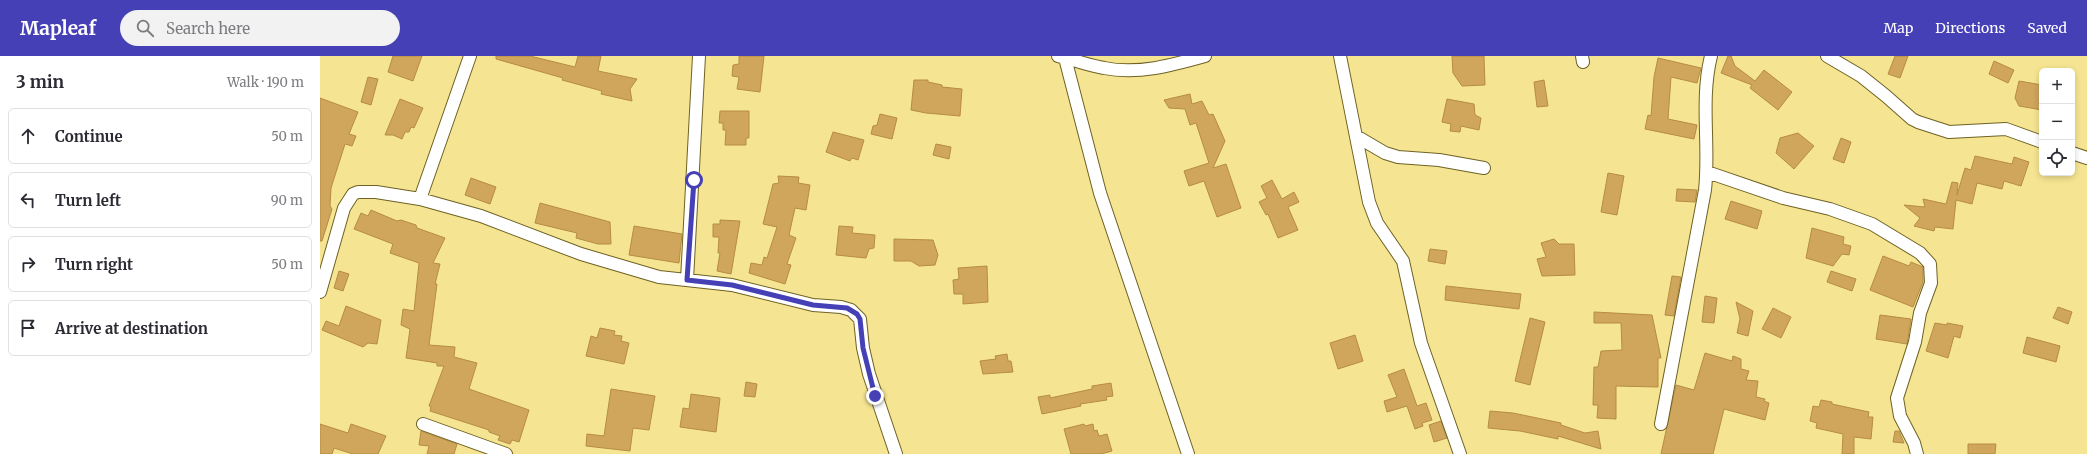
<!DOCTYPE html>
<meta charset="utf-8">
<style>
:root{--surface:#fff;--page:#f2f2f3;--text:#2b2b33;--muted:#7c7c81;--line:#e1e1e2;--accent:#4640b6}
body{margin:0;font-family:Merriweather,serif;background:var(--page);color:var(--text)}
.controls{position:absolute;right:12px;top:12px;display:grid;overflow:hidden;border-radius:6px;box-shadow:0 2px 6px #0003}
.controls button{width:36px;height:36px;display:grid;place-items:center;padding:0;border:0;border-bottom:1px solid var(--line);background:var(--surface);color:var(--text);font:20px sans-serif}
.stop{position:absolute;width:12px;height:12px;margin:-9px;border:3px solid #4640b6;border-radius:50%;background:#fff}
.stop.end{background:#4640b6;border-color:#fff;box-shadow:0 1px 4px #0008}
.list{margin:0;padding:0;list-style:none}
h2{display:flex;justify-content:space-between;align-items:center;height:52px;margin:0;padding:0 16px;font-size:17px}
h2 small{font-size:13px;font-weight:400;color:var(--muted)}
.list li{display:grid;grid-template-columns:26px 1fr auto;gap:12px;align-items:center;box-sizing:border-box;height:56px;margin:0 8px 8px;padding:0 8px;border:1px solid var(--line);border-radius:6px}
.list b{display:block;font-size:15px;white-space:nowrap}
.list em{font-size:13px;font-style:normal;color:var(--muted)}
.icon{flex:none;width:22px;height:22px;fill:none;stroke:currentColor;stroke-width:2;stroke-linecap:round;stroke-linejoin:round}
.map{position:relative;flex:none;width:1767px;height:398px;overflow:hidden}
header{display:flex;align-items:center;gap:24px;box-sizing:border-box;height:56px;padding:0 20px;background:var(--accent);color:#fff}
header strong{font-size:19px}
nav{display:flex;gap:22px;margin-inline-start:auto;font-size:14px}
.search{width:280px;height:36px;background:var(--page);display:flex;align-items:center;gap:10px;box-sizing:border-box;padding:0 14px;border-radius:22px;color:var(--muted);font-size:15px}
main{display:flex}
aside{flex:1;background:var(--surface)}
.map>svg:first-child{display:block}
</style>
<header>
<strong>Mapleaf</strong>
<div class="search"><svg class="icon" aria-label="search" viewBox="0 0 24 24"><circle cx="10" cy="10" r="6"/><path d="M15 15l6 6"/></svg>Search here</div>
<nav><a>Map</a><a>Directions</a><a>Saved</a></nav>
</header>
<main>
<aside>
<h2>3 min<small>Walk · 190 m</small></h2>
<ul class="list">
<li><svg class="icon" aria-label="ahead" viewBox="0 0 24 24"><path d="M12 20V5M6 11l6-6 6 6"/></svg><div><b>Continue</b></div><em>50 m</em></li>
<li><svg class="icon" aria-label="left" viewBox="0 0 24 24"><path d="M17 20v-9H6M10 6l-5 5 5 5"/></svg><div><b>Turn left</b></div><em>90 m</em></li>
<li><svg class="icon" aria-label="right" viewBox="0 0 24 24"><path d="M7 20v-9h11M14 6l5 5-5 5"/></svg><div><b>Turn right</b></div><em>50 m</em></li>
<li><svg class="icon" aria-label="arrive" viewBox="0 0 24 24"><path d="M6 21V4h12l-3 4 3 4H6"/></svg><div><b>Arrive at destination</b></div></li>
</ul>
</aside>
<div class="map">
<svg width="1767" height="398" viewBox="0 0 1767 398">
<rect width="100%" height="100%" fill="#f5e592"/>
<!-- building -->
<path fill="#d0a55c" stroke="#b68c43" d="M73,0h29l-9,25 -25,-9z
M176,0h34l45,11 3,-11h23l-3,15 39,8 -7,10 2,12 -31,-7 1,-3 -40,-11 1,-2 -67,-19z
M419,0h25l-4,36 -23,-3 2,-12 -7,-1 1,-11 6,-1z
M1132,0h32l1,29 -23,1 -9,-13z
M1408,0h3l4,10 20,15 9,-11 28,22 -14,18 -28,-22 2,-3 -31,-12z
M1575,0h13l-8,22 -12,-4z
M1338,2l43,10 -4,15 -26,-6 -3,42 29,6 -3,14 -49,-10 3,-14 3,1 3,-39z
M1674,5l20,9 -6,13 -19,-9z
M48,21l10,2 -7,26 -10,-3z
M594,24h14v2l14,3v2l20,2 -2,27 -34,-3 -15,-3z
M1224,24l4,26 -11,1 -3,-25z
M1699,25l23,4v25l-23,-4 -4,-8z
M870,38l2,10 10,-3 7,14 4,-1 12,27 -12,27 13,-4 15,44 -24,9 -13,-36 -15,5 -5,-15 25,-8 -13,-40 -6,2 -5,-16 -16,-1 -5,-8z
M0,42l38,14 -9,22 7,2 -4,10 -7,-2 -14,44 -1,18 2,3 -10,32h-2z
M80,43l23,9 -9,20 -3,-1 -2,5h-4l-3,7 -9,-4h-8z
M1127,43l27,5 1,11 6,3 -2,12 -18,-4 -1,6 -10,-1 1,-7 -9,-2z
M400,55h29v27h-3v7h-21l1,-15h-3v-7h-4z
M560,58l17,4 -5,21 -21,-5 2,-8 4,-1z
M513,76l31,8 -6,20 -6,-2 -2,3 -24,-9z
M1478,77l16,13 -20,23 -18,-16 4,-15z
M1521,82l10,4 -7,21 -11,-4z
M616,88l15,3 -2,12 -16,-4z
M1655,100l37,8 2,-7 15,5 -8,24 -17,-5 -2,8 -25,-6 -5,21 -16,-4 -3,29 -18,-2 -1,4 -20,-5 6,-8 -16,-13 21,2 -2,-8 23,5 6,-22 6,1 -1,12 8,-27 6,2z
M1288,117l16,3 -7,39 -16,-3z
M458,120l21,1 -1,6 12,2 -4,25 -11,-2 -6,27 7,3 -9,26 4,1 -6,19 -36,-11 2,-10 11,2 2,-8 3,1 10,-31 -14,-3 10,-40 6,-1z
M151,122l25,9 -6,17 -25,-9z
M952,124l10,19 12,-7 5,10 -11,5 10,23 -20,8 -10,-24 -2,1 -7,-13 8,-4 -6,-12z
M1357,133l20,1 -2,12 -19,-1z
M1411,145l31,10 -5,18 -32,-10z
M220,147l70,19 1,22h-13l-22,-6 1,-5 -42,-10z
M51,154l26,11 4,-1 15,5 1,3 28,10 -12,25 7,1 -5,20h2l-8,61 26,2 -1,10 23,6 -8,26 60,21 -10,32 -7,-2 -2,4 -12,-4 2,-4 -11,-4v-2l-59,-19 1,-4 -2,-1 15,-40h-7v-3l-31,-5 4,-29 -9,-4 2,-16 11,2 5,-48 -29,-10 3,-9 -39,-15 7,-16 7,3z
M400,164l20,1 -9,53 -14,-3 3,-18h-2l1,-16h-6v-13h7z
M314,170l48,8 -3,29 -50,-8z
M519,170l14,1 -1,6 23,2 -1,13 -5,1 -3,9 -30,-3z
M1492,172l32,9 -1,7 8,2 -2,9 -7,-1 -9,12 -27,-8z
M574,183l39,1 5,15 -3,10 -16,1 -8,-5h-17z
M1234,183l5,5h15l1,31 -33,1 -5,-17 9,-2 -5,-14z
M1110,193l17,2 -2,13 -17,-3z
M1563,200l26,10 2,-4 12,5v15l-10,25 -43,-17z
M667,210l1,36 -25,2v-10h-9l-1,-14 6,-1 -1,-11z
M19,215l10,3 -6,17 -9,-3z
M1511,215l25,8 -4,12 -25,-9z
M1352,220l9,1 -7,39 -9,-1z
M1126,230l75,8 -2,15 -74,-9z
M1385,240l12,2 -3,25 -12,-1z
M1416,246l17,9 -5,25 -11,-3 3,-14z
M26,250l35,14 -4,24 -9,-1 -5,4 -41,-17 4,-9 13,5z
M1738,251l14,5 -4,12 -15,-6z
M1453,252l18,9 -10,21 -19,-9z
M1274,256l58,3 9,43h-3v29l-42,-1v33l-19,-1 1,-13h-5l1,-38h4l3,-16 21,-1 -1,-27h-27z
M1560,259l31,4 -4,25 -31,-5z
M1210,262l15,4 -15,63 -15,-4z
M1615,267l12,2v-2l16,3 -3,12 -6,-2 -6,22 -22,-7z
M280,272l15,3 -1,4 8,1 -1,5 8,2 -5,21 -38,-8 5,-20 6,2z
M1035,279l8,26 -25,8 -8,-26z
M1707,281l33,9 -4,16 -33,-9z
M1385,297l27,8 1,-5 8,3v10l8,2 -3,9 12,1 -2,16 9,2 -1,2 5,2 -4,17 -41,-11 -11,45h-52l15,-69 18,5z
M687,298l1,7h3l2,11 -30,2 -3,-13 16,-2 -1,-3z
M1084,313l13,37 9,-3 6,17 -10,3 1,3 -8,3 -8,-23 -20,6 -3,-11 13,-4 -9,-22z
M426,326l11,2 -2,13 -11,-1z
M791,327l2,13 -7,1 1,3 -27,4 1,2 -39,8 -4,-17 12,-2v3l42,-9v-3z
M291,333l44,7 -6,34 -16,-2 -3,23 -44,-5 1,-12 17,2z
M371,338l29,4 -4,34 -36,-5 3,-19 6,1z
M1501,344l11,2v2l37,8 -1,5h5l-2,22 -17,-2v17h-12l1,-20 -27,-6 1,-5 -7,-2 3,-15 6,1z
M1170,355l23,2 48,10v2l24,8 13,-2 3,18 -43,-13v3l-38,-8 -32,-3z
M1121,365l6,17 -13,4 -5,-17z
M0,368l28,9 3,-9 35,12 -8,18h-25l-19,-6 -2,6h-12z
M764,368l1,2 8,-2 1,7 3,-1 2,6 8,-2 5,17 -11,3h-30l-7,-25z
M101,375l36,13 -3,10h-27l2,-8 -10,-1z
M1575,375h4l5,12 -11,-1z
M1648,388h28l-1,10h-27z"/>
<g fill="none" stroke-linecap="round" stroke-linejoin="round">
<!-- street casing -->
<g stroke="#6e6224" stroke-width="14">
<path id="street" d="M738,0l7,2 35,135 88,261
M1020,0l29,146 8,21 26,38 18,82 39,111
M1262,0l1,6
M1507,0l34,20 25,20 26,23 6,3 31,10 57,-3 36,13
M745,2c13,3 26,8 39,10 34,7 69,-3 101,-12
M1036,80l29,17 13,4 41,3 45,8
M1752,97l15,5
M1387,116l76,26 47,11 42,15 48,29 10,11 1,19 -11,30 -5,29 -18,56 3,18 14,27 3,11
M100,143l50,-143
M367,224l12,-224
M0,236l24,-84 9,-14 5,-2h18l44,7 61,17 100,38 78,23 73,8 81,20 28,2 10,3 9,9 3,29 6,26 27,80
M103,368l83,30
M1341,368l44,-234c5,-44 -5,-90 6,-134"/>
</g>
<!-- street -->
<use href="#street" stroke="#fff" stroke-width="12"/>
</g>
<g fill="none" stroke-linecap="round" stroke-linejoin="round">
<!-- route -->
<path stroke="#4640b6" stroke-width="5" d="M374,124l-7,100 45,5 81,20 34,3 10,6 3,5 3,29 12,48"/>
</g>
</svg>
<div class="controls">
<button>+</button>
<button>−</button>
<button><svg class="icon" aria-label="locate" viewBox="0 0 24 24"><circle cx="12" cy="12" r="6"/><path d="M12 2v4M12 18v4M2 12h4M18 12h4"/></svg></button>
</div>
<div class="stop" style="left:374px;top:124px"></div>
<div class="stop end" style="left:555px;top:340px"></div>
</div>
</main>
